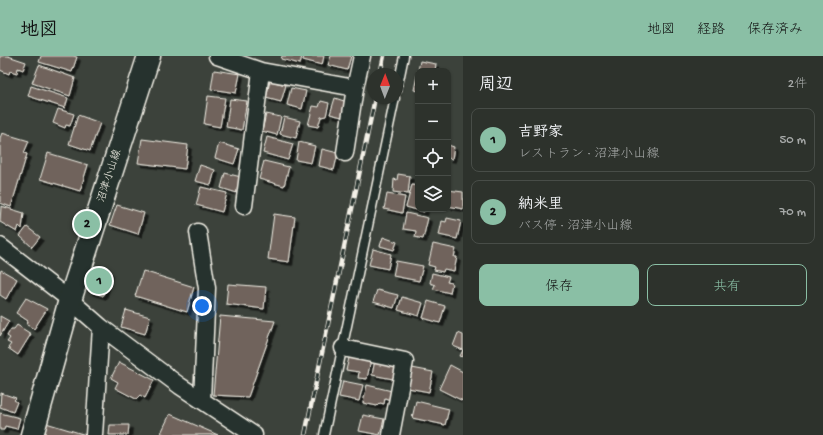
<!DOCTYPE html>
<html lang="ja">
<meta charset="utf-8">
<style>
:root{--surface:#2d322c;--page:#353a34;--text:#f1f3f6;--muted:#a7aaa9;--line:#484d48;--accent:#8abfa5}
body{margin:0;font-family:"Gochi Hand","Klee One",sans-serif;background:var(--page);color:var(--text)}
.controls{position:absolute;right:12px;top:12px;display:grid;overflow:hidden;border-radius:8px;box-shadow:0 1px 3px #0004}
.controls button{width:36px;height:36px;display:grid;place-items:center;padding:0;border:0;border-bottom:1px solid var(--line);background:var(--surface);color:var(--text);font:20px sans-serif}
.compass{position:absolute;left:367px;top:12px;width:36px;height:36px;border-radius:50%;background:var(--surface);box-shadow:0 1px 3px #0004;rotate:1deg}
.you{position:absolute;left:202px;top:250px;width:14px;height:14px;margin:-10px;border:3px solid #fff;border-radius:50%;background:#1a73e8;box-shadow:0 0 0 6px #1a73e833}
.badge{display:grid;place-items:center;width:26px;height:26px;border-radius:50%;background:var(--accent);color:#111;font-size:13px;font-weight:700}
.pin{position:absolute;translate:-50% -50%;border:2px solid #fff;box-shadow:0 1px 4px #0006}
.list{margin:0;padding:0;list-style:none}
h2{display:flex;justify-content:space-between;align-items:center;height:52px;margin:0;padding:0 16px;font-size:17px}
h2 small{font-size:13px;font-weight:400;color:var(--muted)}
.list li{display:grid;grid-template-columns:26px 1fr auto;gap:12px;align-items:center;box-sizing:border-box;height:64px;margin:0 8px 8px;padding:0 8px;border:1px solid var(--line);border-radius:8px}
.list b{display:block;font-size:15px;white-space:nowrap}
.list p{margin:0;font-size:13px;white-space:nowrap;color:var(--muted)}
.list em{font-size:13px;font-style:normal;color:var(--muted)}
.actions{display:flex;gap:8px;padding:12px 16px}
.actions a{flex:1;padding:9px 0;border:1px solid var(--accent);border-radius:8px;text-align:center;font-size:14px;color:var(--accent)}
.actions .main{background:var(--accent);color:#111}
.icon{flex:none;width:22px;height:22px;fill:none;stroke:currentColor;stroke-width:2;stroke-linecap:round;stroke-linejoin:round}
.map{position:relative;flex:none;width:463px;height:379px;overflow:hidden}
header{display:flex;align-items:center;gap:24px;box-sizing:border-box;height:56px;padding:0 20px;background:var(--accent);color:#111}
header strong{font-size:19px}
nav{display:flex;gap:22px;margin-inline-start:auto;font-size:14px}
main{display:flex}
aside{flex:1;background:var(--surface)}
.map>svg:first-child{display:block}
</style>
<header>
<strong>地図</strong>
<nav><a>地図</a><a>経路</a><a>保存済み</a></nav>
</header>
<main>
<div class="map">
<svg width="463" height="379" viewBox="0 0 463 379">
<defs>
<filter id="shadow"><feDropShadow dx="3.5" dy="3.5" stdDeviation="0" flood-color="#0009"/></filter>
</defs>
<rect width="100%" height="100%" fill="#3c423b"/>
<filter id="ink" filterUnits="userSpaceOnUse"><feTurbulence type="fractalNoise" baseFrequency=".025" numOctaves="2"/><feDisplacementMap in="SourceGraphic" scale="8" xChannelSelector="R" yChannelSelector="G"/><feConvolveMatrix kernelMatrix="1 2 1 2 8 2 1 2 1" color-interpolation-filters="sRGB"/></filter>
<g filter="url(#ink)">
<!-- building -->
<path fill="#70645b" stroke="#f4f1e8" filter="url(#shadow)" d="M0,0h8l18,6 -3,8 -5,-2 -1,5 -7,-2 -1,3 -9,-4z
M41,0h32l4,1 -5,15 -33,-10z
M282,0h20l-2,8 -19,-5z
M304,0h20l-2,9 -19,-5z
M331,0h20l-4,14 -19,-5z
M420,5l16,3 -1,7h-17v20l-4,-1z
M39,9l36,13 -5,18 -38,-13z
M214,14l26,4 -4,19 -25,-4z
M270,25l16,4 -5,17 -15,-4z
M31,30l37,12 -3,10 -37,-12z
M291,32l15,3 -4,18 -15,-4z
M208,40l17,2 -5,29 -16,-3z
M335,42l15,5 -4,15 -16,-4z
M230,43l17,2 -5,29 -16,-3z
M321,45l8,2 -3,13 -5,1 -3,10 -10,-2 5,-19 6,1z
M58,53l16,5 -4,12 -4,-1 -1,3 -12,-5z
M266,58l15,3 -4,18 -15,-4z
M78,59l22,8 -10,28 -21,-7z
M284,61l16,4 -4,17 -16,-4z
M2,77l27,8 -5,12 3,1 -16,53 -11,-4v-65z
M267,81l26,7 -5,16 -25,-7z
M142,83l46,6 -3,24 -47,-6z
M299,86l16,4 -4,17 -15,-3z
M219,87l20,6 -5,15 -19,-6z
M448,89l6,2 -2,12 -4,-1z
M322,93l16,4 -4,17 -15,-4z
M48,97l40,12 -8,26 -40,-12z
M264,105l25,6 -5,19 -25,-7z
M200,109l15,5 -4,15 -16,-4z
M225,117l16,4 -4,16 -16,-5z
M398,118l12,2 -2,18 -15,-2 1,-13 3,1z
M412,129l6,1v23h7l-1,3 -18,-5z
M201,131l26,6 -5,19 -26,-7z
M448,134l15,2v17l-15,-3z
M387,138l18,3 -3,16 -18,-4z
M117,149l27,8 -6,21 -28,-9z
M1,150l23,7 -2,16 -3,-3 -2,6 -17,-10z
M406,157l22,5 -5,21 -8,-2 1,-6 -13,-2z
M274,158l21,3 -6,45 -21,-3z
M447,162l14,3 -4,18 -18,-4 3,-14 4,1z
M27,171l13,10 -8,10 -12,-11z
M383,181l14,5 -3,8 -14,-4z
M433,188l23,5 -2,8h3l-3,14 -10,-2 -1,3 -9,-2 1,-3 -7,-2z
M373,193l18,5 -3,15 -19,-4z
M396,205l27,5 -4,15 -26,-5z
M96,211l14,5 -7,24 -14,-5z
M1,214l16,9 -11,20 -6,-4v-22z
M143,215l51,16 -7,25 -52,-16z
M432,217l17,4 -2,5 5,1 -2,10 -17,-4 2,-4 -5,-2z
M228,228l38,3 -2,22 -38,-5z
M377,234l21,5 -4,13 -21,-6z
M402,241l21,6 -4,13 -21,-6z
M26,242l21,11 -13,20 -7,-4 1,-4 -12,-8z
M428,245l17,5 -5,17 -17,-5z
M126,254l24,7 -5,17 -24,-7z
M0,260l9,5 -9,15z
M220,260l55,5 -27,76 -35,-2z
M17,269l14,9 -13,21 -10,-7 3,-4 -4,-2 3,-4 -3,-2 4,-7h3z
M458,277l5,2v22l-3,-1 3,-6 -10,-4z
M350,298l21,5 -4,20 -9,-1 1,-6 -13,-2z
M375,304l21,5 -3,14 -21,-4z
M119,306l35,18 -9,18 -5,-3 -4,4 -21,-11 3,-6 -7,-4z
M450,309l13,7v29l-24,-12z
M412,312l21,4 -4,20 -21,-4z
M343,325l20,4 -4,16 -20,-4z
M367,329l25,6 -2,9 -5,-2 -1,6 -4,-1 -3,3 -14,-3z
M1,337l15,5 -2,2 3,2 -4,10 -13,-5z
M416,345l33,8 -4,16 -33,-7z
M0,357l20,5 -3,11 -12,-3 -1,4h-4z
M170,358l48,21h-52l-5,-2z
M363,359l21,4 -4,16 -21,-4z
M46,367l40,12h-43z
M110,369h19l-1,10h-19z"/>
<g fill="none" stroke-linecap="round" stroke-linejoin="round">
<!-- service casing -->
<g stroke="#f4f1e8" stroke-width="11">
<path id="service" d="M397,34l7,-34
M324,379l71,-337"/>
</g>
<!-- minor casing -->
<g stroke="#f4f1e8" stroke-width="19">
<path id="minor" d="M217,0l44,15 94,17
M345,97l10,-65 7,-32
M244,150l17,-135
M198,176l9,56 -5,112
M0,190l70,54 31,27 79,59 74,49
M343,292l62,13 -14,74
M94,379l7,-108"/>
</g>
<!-- secondary casing -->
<g stroke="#f4f1e8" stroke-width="25">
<path id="secondary" d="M32,379l38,-135 79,-244"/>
</g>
<!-- service -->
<use href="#service" stroke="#26332d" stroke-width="8"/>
<!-- minor -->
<use href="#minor" stroke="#26332d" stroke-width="16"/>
<!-- secondary -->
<use href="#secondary" stroke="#26332d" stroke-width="22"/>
<!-- rail casing -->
<g stroke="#f4f1e8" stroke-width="4.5">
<path id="rail" d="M380,18l4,-18
M305,379l70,-337"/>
</g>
<!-- rail -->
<use href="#rail" stroke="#26332d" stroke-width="3" stroke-dasharray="9" stroke-linecap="butt"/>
</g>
</g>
<g text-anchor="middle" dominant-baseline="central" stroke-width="3.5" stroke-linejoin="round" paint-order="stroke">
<!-- street labels -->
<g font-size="11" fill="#f4f1e8" stroke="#26332d">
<text transform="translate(110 120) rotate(-72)">沼津小山線</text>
</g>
</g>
</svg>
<div class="controls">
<button>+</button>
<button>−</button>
<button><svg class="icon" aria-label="locate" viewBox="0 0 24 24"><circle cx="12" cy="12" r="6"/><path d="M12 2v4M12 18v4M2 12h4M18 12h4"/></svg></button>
<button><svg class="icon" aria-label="layers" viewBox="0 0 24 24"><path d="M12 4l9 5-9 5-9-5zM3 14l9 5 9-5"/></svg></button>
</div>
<svg class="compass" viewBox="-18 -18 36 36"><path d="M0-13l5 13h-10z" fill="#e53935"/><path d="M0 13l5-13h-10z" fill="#a7aaa9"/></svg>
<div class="you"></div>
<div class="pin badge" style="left:99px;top:225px">1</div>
<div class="pin badge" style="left:87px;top:168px">2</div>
</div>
<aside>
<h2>周辺<small>2件</small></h2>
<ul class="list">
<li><span class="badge">1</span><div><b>吉野家</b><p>レストラン · 沼津小山線</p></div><em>50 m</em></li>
<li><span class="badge">2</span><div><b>納米里</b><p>バス停 · 沼津小山線</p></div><em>70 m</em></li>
</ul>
<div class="actions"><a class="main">保存</a><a>共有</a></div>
</aside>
</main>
